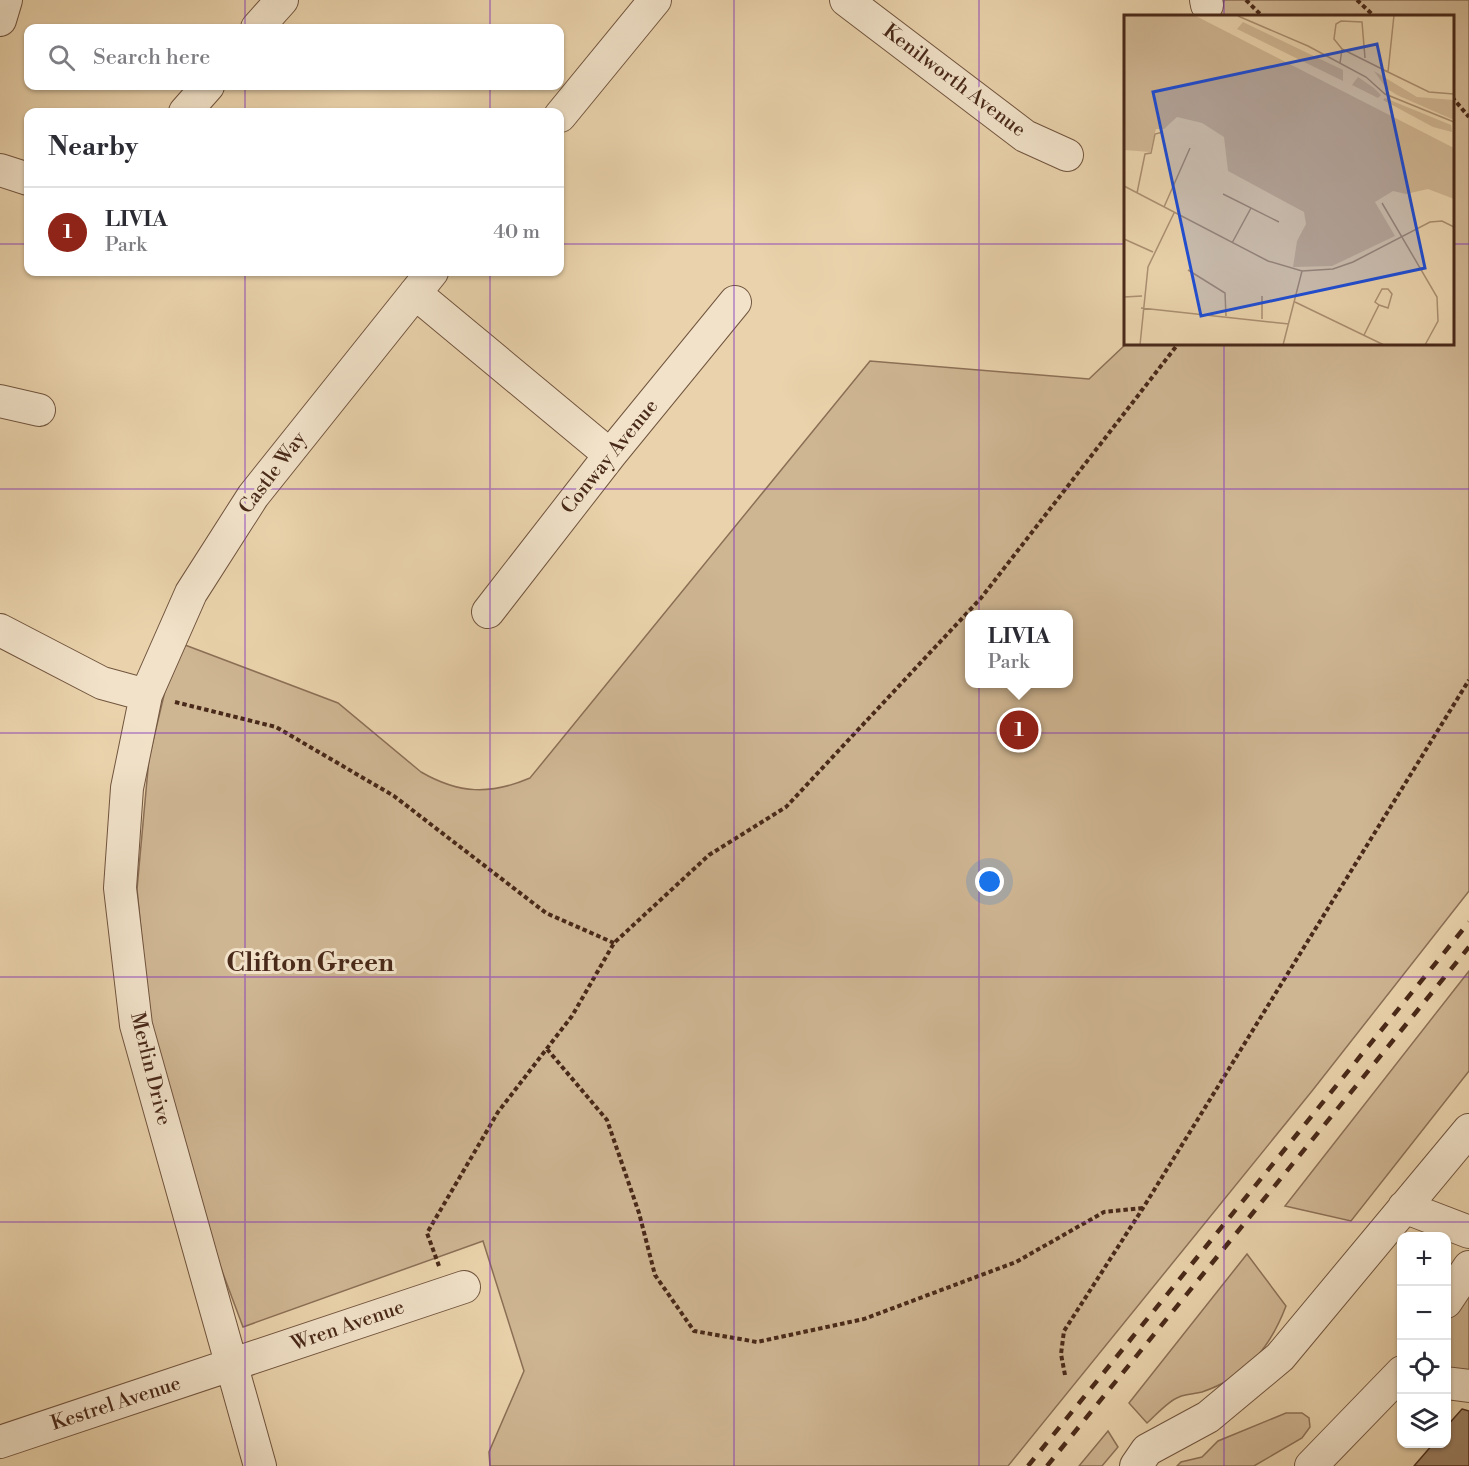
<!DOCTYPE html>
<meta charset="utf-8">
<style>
:root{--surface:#fff;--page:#f2f2f3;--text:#2b2b33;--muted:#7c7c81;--line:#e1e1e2;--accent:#8f2418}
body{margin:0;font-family:"Libre Bodoni",serif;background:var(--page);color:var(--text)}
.controls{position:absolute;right:18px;bottom:18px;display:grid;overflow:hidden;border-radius:12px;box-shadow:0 2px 4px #0004}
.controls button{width:54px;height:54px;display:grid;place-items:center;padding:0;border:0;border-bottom:2px solid var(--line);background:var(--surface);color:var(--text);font:30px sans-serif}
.you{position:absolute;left:990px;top:882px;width:21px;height:21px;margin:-15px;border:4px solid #fff;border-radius:50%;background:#1a73e8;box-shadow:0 0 0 9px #1a73e833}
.badge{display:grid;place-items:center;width:39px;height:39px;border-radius:50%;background:var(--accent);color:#fff;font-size:20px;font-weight:700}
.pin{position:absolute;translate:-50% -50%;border:3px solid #fff;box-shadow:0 2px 6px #0006}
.popup{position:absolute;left:965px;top:610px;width:108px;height:78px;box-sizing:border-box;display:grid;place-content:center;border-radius:12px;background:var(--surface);filter:drop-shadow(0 2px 4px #0005);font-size:20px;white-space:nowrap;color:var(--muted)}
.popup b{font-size:22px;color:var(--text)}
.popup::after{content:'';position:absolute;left:50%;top:100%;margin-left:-12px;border:12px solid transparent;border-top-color:var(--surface)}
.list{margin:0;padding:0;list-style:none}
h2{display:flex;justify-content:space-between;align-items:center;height:78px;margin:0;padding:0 24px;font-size:26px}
h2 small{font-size:20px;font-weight:400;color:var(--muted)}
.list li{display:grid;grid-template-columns:39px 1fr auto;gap:18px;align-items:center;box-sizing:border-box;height:90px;padding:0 24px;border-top:2px solid var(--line)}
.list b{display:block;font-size:22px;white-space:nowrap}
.list p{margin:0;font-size:20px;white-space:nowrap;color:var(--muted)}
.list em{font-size:20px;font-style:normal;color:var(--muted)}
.icon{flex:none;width:33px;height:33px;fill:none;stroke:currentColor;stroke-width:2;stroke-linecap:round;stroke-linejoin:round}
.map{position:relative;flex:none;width:1469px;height:1466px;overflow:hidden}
.search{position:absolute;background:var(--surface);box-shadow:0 2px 4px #0004;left:24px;top:24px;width:540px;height:66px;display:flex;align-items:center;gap:15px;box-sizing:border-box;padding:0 21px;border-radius:12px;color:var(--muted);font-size:22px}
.panel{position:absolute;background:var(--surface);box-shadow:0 2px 4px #0004;left:24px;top:108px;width:540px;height:168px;border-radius:12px}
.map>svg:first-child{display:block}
</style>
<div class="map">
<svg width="1469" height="1466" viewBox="0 0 1469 1466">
<rect width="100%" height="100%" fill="#ead3ac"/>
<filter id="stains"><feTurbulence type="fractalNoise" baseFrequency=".00333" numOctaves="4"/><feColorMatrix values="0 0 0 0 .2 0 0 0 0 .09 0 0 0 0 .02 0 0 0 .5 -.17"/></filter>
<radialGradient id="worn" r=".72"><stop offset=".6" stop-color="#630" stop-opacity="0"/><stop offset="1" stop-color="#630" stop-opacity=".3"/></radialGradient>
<!-- green -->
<path fill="#cfb693" stroke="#8c7056" stroke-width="1.5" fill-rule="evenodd" d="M1224,0h245v891l-157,200 -304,375h-518l-1,-14 35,-81 -41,-130 -240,86 -43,-115 -50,-189 -13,-134 12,-131 16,-67 20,-46 153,58 83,69c38,22 69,23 109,6l340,-417 219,18 37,-35h326v-328h-232zM970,614h98v70h-98z
M1469,971v100l-118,150 -66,-15z
M1247,1254l39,52c-16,42 -40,71 -84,86 -7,2 -16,2 -23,5 -11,4 -23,18 -32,26l-18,-20z
M1469,1295v76l-22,-4c0,-28 -5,-54 22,-72z
M1286,1413h16l7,5 1,9 -8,11 -48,28h-77l4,-4 21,-5 16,-16z
M1108,1431l10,16 -16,19h-23z"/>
<!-- building -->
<path fill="#9d8165" stroke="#492919" stroke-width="1.5" d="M1462,1409l7,2v55h-55l19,-22h13v-17z"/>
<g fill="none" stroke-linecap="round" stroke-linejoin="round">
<!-- minor casing -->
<g stroke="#71543e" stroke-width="34">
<path id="minor" d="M846,0l179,136 42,19
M1206,0l1,5
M0,20l6,-20
M257,28l25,-28
M185,112l23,-26
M560,116l95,-116
M0,170l28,9
M415,293l195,162
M0,401l39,9
M488,612l122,-157 125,-153
M0,630l102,53 44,12
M1404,1207l65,25
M1446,1302l23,-35
M1446,1383l23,3
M0,1442l464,-155
M260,1466l-124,-441 -16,-137 7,-100 19,-93 45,-102 62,-97 179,-224
M1136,1466l11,-16 61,-33 72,-60 189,-227
M1311,1466l91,-94"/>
</g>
<!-- path -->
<path stroke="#492919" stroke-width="4" stroke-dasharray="4.5 3" stroke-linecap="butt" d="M1246,0l16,16
M1357,0l17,16
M1452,97l17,20
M175,702l101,25 118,69 152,117 68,30
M547,1049l60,71 32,93 16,62 39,56 63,11 107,-23 152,-57 88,-50 39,-4
M439,1266l-12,-33 71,-121 74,-96 42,-73 95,-88 77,-48 195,-209 197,-254
M1065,1375l-4,-21 3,-23 79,-123 326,-528"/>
<!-- minor -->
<use href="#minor" stroke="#f1e2c9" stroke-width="32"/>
<!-- rail -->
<path stroke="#492919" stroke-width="4.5" stroke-dasharray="10 10" stroke-linecap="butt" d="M1028,1466l441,-544
M1047,1466l422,-519"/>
</g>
<!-- grid -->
<path fill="none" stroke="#7b2cbf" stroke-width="1.5" stroke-opacity="0.55" d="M245,0v28M490,0v28M734,0v1466M979,0v1466M1224,0v16M245,86v26M490,86v26M0,244h28M560,244h566M1452,244h17M245,272v1194M490,272v1194M1224,344v1122M0,489h1469M0,733h1469M0,977h1469M0,1222h1469"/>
<g text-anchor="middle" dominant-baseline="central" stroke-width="6" stroke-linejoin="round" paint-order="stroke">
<!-- street labels -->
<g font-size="20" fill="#492919" stroke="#f1e2c9">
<text transform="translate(954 81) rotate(37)">Kenilworth Avenue</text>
<text transform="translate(610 457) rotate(-51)">Conway Avenue</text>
<text transform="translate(273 473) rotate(-53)">Castle Way</text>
<text transform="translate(150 1069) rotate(76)">Merlin Drive</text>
<text transform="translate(348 1326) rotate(-19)">Wren Avenue</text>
<text transform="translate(116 1404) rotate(-18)">Kestrel Avenue</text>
</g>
<!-- district labels -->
<g font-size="26" font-weight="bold" fill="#492919" stroke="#f1e2c9">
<text x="310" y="963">Clifton Green</text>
</g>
</g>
<!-- overview -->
<g transform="translate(1124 15)">
<rect width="330" height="330" fill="#ead3ac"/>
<path d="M0,0h70l260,133v51l-26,-10 -22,5 -13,-3 -18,11 20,34 -63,30 -39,1 4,-26 9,-17 -2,-12 -76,-41 -4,-34 -22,-14 -25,-6 -13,12h-8l-6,23 -26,-2zM119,7l100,48v11l-106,-52zM250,56l43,26 37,3v20l-57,-25 -11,-7zM234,62l16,11 7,7 -3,3 -26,-13zM261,83l66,27 1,7 -19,-5 -50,-27z" fill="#cfb693"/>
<path fill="none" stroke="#aa8f71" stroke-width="1.5" d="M114,1l70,30 58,31 19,17 69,28M218,34l46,23 6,-57M216,48l2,-14 -8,-10 2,-15 5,-3 21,1 3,36M264,57l41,20 25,2M0,171l144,75 34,10 31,-2 20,-7 77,-40 12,-1 12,6M13,178l8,-39 6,-1 4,-19 8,-2M99,179l56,28M258,188l55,94 1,24 -13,24M40,192l26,-59M0,224l29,13M108,228l19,-35M64,255l37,23 1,23M0,282l18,-1M171,287l89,43M17,293l148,16M138,304v-23M240,320l15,-30 9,3 4,-14 -4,-5h-6l-7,13 4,3M16,330l8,-78 26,-54M159,330l19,-74"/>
<path fill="#1d4ed8" fill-opacity="0.15" stroke="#1d4ed8" stroke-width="3" d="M253,29l48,224 -224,48 -48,-224z"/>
<rect width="330" height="330" fill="none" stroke="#492919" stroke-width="3"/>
</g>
<rect width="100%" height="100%" filter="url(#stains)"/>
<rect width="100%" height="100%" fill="url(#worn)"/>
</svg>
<div class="controls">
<button>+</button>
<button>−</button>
<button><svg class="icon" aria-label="locate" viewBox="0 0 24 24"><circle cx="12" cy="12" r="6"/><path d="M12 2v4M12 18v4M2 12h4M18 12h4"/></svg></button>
<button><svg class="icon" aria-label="layers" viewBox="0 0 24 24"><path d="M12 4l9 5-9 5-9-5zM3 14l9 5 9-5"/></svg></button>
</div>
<div class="you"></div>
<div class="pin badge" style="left:1019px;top:730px">1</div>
<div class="popup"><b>LIVIA</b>Park</div>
<div class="search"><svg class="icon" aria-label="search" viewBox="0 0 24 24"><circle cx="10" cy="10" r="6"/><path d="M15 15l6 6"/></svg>Search here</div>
<section class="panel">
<h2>Nearby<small></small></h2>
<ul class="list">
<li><span class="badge">1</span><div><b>LIVIA</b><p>Park</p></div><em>40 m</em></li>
</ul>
</section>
</div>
